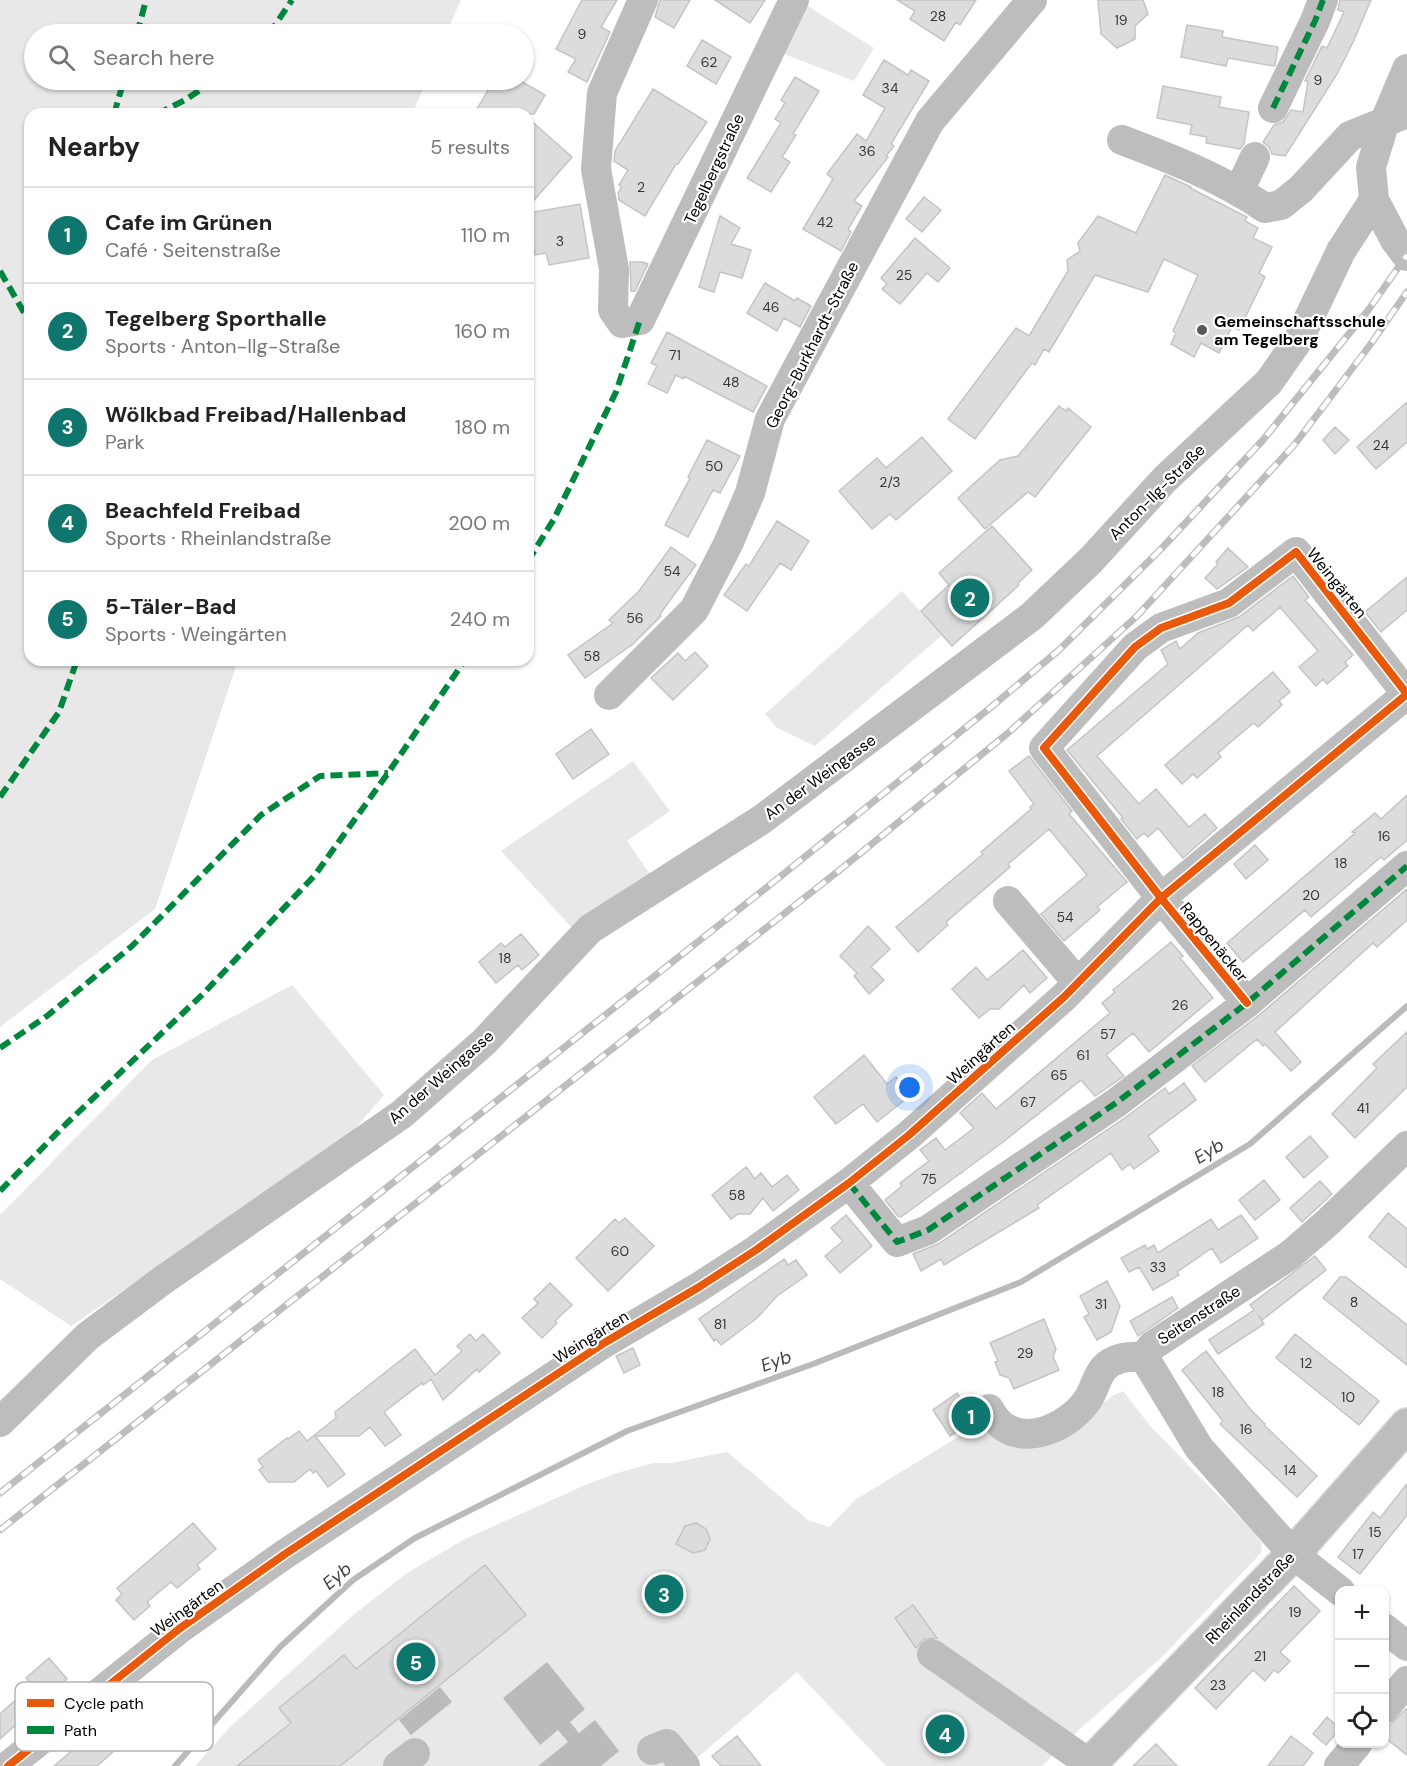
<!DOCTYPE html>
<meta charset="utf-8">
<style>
:root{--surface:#fff;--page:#f2f2f2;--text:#222;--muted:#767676;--line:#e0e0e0;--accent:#0f766e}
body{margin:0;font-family:"DM Sans",sans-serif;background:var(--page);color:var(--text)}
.controls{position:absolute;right:18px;bottom:18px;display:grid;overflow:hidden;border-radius:12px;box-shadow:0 2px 4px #0004}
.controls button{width:54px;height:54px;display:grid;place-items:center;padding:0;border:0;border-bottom:2px solid var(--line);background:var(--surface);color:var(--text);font:30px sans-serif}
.you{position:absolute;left:910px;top:1088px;width:21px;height:21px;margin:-15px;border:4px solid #fff;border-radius:50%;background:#1a73e8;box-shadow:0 0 0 9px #1a73e833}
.badge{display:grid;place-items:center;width:39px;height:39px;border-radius:50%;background:var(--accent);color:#fff;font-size:20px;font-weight:700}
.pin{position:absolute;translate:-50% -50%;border:3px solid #fff;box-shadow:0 2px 6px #0006}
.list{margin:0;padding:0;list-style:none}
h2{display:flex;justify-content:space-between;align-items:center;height:78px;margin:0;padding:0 24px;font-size:26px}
h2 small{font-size:20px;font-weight:400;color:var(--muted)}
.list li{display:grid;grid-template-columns:39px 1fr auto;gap:18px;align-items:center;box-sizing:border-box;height:96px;padding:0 24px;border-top:2px solid var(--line)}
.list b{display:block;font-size:22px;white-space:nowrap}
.list p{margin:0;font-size:20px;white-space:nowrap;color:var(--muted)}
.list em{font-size:20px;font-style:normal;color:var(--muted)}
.icon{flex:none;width:33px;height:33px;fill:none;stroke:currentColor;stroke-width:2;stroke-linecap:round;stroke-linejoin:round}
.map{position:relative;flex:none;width:1407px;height:1766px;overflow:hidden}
.search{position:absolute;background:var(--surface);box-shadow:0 2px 4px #0004;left:24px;top:24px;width:510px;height:66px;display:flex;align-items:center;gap:15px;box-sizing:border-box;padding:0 21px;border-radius:33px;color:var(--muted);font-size:22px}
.panel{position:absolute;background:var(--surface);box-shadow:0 2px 4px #0004;left:24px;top:108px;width:510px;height:558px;border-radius:18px}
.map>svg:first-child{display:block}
</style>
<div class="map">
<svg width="1407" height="1766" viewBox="0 0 1407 1766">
<rect width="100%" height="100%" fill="#fff"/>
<!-- green -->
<path fill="#e8e8e8" d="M0,0h461l-15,34h-412v46h393l-15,34h-382v546h208l-83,249 -155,118z
M806,5l68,43 -20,33 -70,-27z
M902,591l40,44 -127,111 -38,-18 -12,-14z
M633,761l37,50 -43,30 27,39 -80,50 -73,-79z
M292,985l92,110 -36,42 -277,189 -71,-47v-64l152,-155z
M1123,1391l28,36 96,98 15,18 -1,10 -99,104 -80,70 -40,39h-156l-89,-94 -109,94h-493l36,-40 121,-110 55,-43 56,-33 122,-55 32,-12 36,-10h18l56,-11 81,68 21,7 26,-27 134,-82 16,14 95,-26 12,-10z"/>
<!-- water -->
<path fill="#bababa" d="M547,1662l38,47 -15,13 9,11 16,-13 24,31 -18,15h-63l30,-24 -10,-12 -18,15 -37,-47z
M440,1687l12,15 -41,33 -12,-15z"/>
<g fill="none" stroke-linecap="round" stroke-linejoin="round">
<!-- stream -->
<path stroke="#bababa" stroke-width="6" d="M175,1766l105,-119 73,-67 62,-42 212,-107 186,-67 208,-82 229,-138 157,-138"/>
</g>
<!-- building -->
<path fill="#dcdcdc" stroke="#c4c4c4" stroke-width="1.5" d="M582,0h35l-16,27 9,5 -23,50 -19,-10 8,-13 -20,-10z
M660,0h30l-16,28 -19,-11z
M715,0h50l-15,23z
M897,0h79l-16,25 -4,-3 -12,19 -34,-22 5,-8z
M1098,0h45l5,14 -13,12v13l-18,9 -16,-14z
M1340,0h31l-17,40 -17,34 -38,60 -14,22 -13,-2 -3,-7 -6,-5 11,-17 9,-3 8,-12 12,2 5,-31h-3l17,-35 5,2 17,-36 -6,-2z
M1187,25l36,6 -1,6 56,10 -3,18 -1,1 -46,-8 -2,8 -45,-9z
M702,40l29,17 -15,27 -29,-18z
M884,60l24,15 3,-5 18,11 -38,63 3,2 -8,10 2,1 -34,44 8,5 -14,23 3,3 -10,19 -38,-22 30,-50 -6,-5 30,-40 9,7 19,-33 -22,-13z
M795,77l24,14 -26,43 3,1 -14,22 8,5 -19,30 -24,-14 34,-55 -6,-4 10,-16 -4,-3z
M494,80h25l26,15 -11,19h-60z
M1163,86l58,11 -2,10 30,5 -5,32 -4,5 -34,-6 1,-6 -17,-3 2,-9 -35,-7z
M653,89l54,33 -29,42h-2l-31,52 -26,-16 -1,-7 4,-6 -3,-2 9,-15 -14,-9 1,-10z
M528,118l44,39 -44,50z
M1165,175l26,12 -1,1 57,29 -2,4 13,7 -5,10 19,9 -13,26 6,4 -26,53 -7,-3 -13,26 -18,-10 -7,14 -23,-13 5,-11 -3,-2 25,-56 -34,-16 -16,33 -53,-17 -46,77 -5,-3 -9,16 -3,-2 -57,76 -27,-20 68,-91 13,8 39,-65 -1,-11 13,-9 -2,-8 20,-27 38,17z
M924,197l17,13 -19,22 -16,-13z
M580,204l9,54 -40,7 -3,-12 -11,2 -7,-42z
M720,216l20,12 -9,16 20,6 -9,28 -22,-6 -6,20 -15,-5z
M915,238l35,30 -12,14 -11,-9 -27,31 -18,-15 5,-5 -6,-6z
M630,262h13l5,2 -13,27h-4z
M765,283l30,18 2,-3 14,8 -11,21 -16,-9 -7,13 -30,-18z
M667,332l100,54 -14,26 -69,-36 -1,3 -7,-4 -9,18 -19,-9 9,-18 -6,-3z
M1407,402v40l-31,27 -19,-22z
M1059,406l7,5 2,-3 23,19 -56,70 -7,-5 -43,37 -27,-31 42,-38 18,-4z
M1335,427l14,13 -14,14 -12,-14z
M922,437l30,34 -56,49 -6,-6 -18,15 -33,-38 38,-33 9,10z
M707,440l33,16 -20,37 -7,-3 -25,47 -23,-12 25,-47 -2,-1z
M777,521l32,20 -18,29 -11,-7 -33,48 -23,-16 22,-31 3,2z
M992,526l40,44 -14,13 1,2 -67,61 -31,-35 28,-26 -10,-12z
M671,547l25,18 -36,49 1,2 -28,28 -48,34 -17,-23 45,-32 -4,-3 30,-29z
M1228,548l20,19 -31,22 -12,-11 13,-14 -2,-2z
M1293,576l16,21 -4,3 48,55 -8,7 3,4 -21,18 -4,-5 -7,7 -17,-19 19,-16 -38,-44 -27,24 -5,-6 -151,131 42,48 17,-15 33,38 16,-13 12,14 -34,30 -25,-30 -10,9 -4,-4 -7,6 -16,-20 2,-1 -56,-68 101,-86 -7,-14 15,-9 4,8 18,-16 41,-16z
M1407,577v33l-26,22 -16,-20z
M695,652l13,14 -35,34 -22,-22 27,-25 7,8z
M1273,672l17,20 -11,9 3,4 -24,22 -4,-4 -9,7 -27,23 3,4 -24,21 -4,-4 -11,10 -17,-19z
M591,729l18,25 -36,25 -17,-25z
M1029,756l43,55 -3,3 58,68 -30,25 3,3 -36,31 -23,-27 46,-39 -38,-46 -41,35 2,3 -64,55 2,3 -30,27 -22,-25 87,-73 -2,-2 50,-43 -1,-2 4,-3 -25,-33z
M1407,795v45l-23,20 -3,-3 -70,60 -6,-7 -62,52 -16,-19 128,-110 -3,-1 23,-19 6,6z
M1255,845l13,15 -22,19 -12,-15z
M1407,889v31l-30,27 -4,-4 -98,89 26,30 -10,9 -26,-27 -2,2 -6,-7 -52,43 -13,-16 66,-50z
M868,926l22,23 -19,18 13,13 -15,14 -15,-18 3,-3 -17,-17z
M521,934l18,21 -17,15 -4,-5 -22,18 -17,-21 22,-19 4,4z
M1171,942l12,14 -3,2 33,40 -64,54 -16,-19 -27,22 18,21 -29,20 -14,-16 -78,62 -102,75 -3,-1 -13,-16 17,-14 -2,-3 29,-22 -9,-11 16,-12 9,12 29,-22 -14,-15 22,-20 14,16 114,-96 -8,-10 13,-11 -2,-2z
M1023,950l24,28 -17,15 -6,-8 -25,24h-9l-11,9 -27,-29 24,-22 11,13z
M1407,1032v55l-52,51 -23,-24 45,-46 -4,-4z
M864,1055l23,29 9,-7 15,18 -34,27 -14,-18 -27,20 -22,-27z
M1184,1083l12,17 -48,36 11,15 -25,18 -4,-5 -8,6 -11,-17 -74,52 2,3 -95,57 -3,-6 -20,12 -8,-17 25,-10 188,-127 39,-29 4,6z
M1310,1136l18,21 -24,21 -18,-21z
M746,1167l9,12 6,-6 11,14 15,-12 12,15 -26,21 -10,-13 -13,16h-12l-7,5 -19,-24z
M1264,1180l16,20 -25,20 -16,-20z
M1320,1181l12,13 -30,28 -12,-14z
M1388,1213l19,16v39l-38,-31z
M846,1215l26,31 -32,27 -15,-17 18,-15 -12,-13z
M1241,1215l17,23 -37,25 -9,-15 -35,24 2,3 -26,15 -14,-23 -10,5 -8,-14 24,-13 2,4 7,-4 4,8 53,-34 7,11z
M625,1218l29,28 -46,45 -32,-33 39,-39 4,4z
M1315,1256l11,14 -64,50 -3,-4 5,8 -46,30 -9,-14 45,-30 -4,-5z
M784,1259l4,6 8,-5 11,15 -30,21 -20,22 -36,27 -5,-6 -2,2 -15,-22z
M1340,1277h6l61,48v40l-84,-67z
M1107,1281l13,25 -9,26 -14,8 -13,-23 5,-3 -9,-18z
M550,1283l22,22 -17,16 2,2 -15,15 -20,-20 16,-15 -4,-4z
M1172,1297l6,11 -40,28 -8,-15z
M1044,1319l12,30 -3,8 6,13 -45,19 -5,-11 -9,-3 -5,-13 3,-1 -8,-18z
M470,1334l6,7 7,-7 17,19 -21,19 -2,-3 -34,31 -12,-21 -8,6 -1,-2 -38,29 17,23 -16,11 -15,-19 -11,9h-44l30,38 -17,13 -12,-16 -3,2 -3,-4 -16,13h-26l-9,-12 4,-3 -5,-7 29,-22 1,1 11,-8 8,10 29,-23 -1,-6 80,-63 20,26 27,-24 -5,-5z
M1295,1334l84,67 -20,24 -83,-67z
M633,1348l7,17 -16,8 -8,-17z
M1206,1351l44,58 15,15 -1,1 53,51 -20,21 -77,-73 3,-3 -41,-51z
M957,1393l5,8 10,-6 2,5 -2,10 3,10 -25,16 -17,-26z
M1407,1484v31l-47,59 -22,-17 35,-45 7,6z
M193,1523l23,26 -19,16 3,4 -23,19 -6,-6 -24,20 3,4 -16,14 -18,-20 6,-6 -5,-6z
M696,1523l10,6 4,10 -5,11 -12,3 -17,-9 9,-18z
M485,1565l41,50 -186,151h-103l54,-43 -12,-15 65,-53 12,14z
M1294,1586l26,25 -40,41 10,9 -12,12 -4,-3 -9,11 -12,-11 -37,39 -21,-21z
M913,1605l24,33 -13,1 -8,9 -21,-30z
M49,1658l18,21 -67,60v-25l32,-29 -6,-7z
M1407,1708v47l-23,-18v-6z
M1327,1717l13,12 -14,16 -13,-11z
M102,1719l21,24 -26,23h-43l34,-29 -3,-4z
M737,1736l24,30h-40l-9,-10z
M1291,1736l22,17 -10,13h-35z
M1156,1744l21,22h-44z"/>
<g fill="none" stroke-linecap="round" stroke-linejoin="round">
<!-- major casing -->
<g stroke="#dbdbdb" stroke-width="36">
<path id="major" d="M1088,1766l205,-212 114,-129"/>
</g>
<!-- minor -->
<path stroke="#bdbdbd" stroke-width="30" d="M643,0l-41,93 -6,76 18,100 -1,41 9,13 18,-3 154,-320
M1407,69l-22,52 -14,46 3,33 21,40 12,16
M1273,108l42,-87 8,-21
M1122,140c50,19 99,38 143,68l16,-3 20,-16 49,-53 57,-23
M1239,191l16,-34
M609,695l85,-85 34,-66 22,-51 20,-74 160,-298 102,-121
M1008,901l70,82
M849,1183l48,59 31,-12 188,-127 131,-100 160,-137
M989,1409c4,7 8,13 15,18 27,18 68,-3 84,-28 7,-10 8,-23 17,-32 10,-10 26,-11 39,-10
M0,1422l88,-86 75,-56 239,-166 82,-72 106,-113 171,-109 271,-204 59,-56 74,-81 104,-97 30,-43 42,-88 33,-51
M1340,1591l-47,-37 -94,-106 -55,-91 8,-11 138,-91 38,-33 79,-76
M1384,1628l23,18
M932,1654l158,110
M1384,1709l23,-28
M652,1750l15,-6 18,22
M8,1766l171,-137 106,-75 319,-211 95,-56 57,-37 93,-67 60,-48 155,-138 97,-99 246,-204 -111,-142 -67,51 -68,25 -26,19 -91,101 117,150 86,105
M398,1766l17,-13
M1339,1766l18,-22"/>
<!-- major -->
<use href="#major" stroke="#bdbdbd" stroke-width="33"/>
<!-- rail casing -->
<g stroke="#bdbdbd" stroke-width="7">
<path id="rail" d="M0,1493l766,-605 224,-180 69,-58 102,-101 102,-109 106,-131 38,-54
M0,1530l841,-661 167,-136 129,-117 158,-172 75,-99 37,-53"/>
</g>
<!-- rail -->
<use href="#rail" stroke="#fff" stroke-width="4.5" stroke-dasharray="14" stroke-linecap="butt"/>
<!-- quiet -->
<path stroke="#00873e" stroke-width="6" stroke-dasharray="12 6" stroke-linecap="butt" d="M137,34l9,-34
M269,34l23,-34
M1273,108l42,-87 8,-21
M114,114l10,-34
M157,114l28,-14 30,-20
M0,271l30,52
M528,561l26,-42 62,-127 24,-72
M0,797l59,-85 18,-52
M0,1048l47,-32 85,-70 129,-131 59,-39 68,-3
M849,1183l48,59 31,-12 188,-127 131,-100 160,-137
M0,1191l66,-67 137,-130 112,-119 73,-102 77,-113"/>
<!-- cycleway casing -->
<g stroke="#fff" stroke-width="11">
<path id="cycleway" d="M8,1766l171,-137 106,-75 319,-211 95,-56 57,-37 93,-67 60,-48 155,-138 97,-99 246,-204 -111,-142 -67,51 -68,25 -26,19 -91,101 117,150 86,105"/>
</g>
<!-- cycleway -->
<use href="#cycleway" stroke="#e8590c" stroke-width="8"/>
</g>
<!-- markers -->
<circle fill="#595959" stroke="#fff" stroke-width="2" cx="1202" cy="330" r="6"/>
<g text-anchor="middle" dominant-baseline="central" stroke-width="4.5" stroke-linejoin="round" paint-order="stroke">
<!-- number labels -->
<g font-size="14" fill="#373737">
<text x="938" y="16">28</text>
<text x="1121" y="20">19</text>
<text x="582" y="34">9</text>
<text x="709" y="62">62</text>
<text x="1318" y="80">9</text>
<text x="890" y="88">34</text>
<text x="867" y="151">36</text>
<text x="641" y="187">2</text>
<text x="825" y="222">42</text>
<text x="560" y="241">3</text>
<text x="904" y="275">25</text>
<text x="771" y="307">46</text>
<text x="675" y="355">71</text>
<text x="731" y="382">48</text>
<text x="1381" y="445">24</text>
<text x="714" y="466">50</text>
<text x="890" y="482">2/3</text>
<text x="672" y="571">54</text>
<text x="635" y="618">56</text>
<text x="592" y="656">58</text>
<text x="1384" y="836">16</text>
<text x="1341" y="863">18</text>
<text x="1311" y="895">20</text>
<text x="1065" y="917">54</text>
<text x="505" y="958">18</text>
<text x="1180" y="1005">26</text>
<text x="1108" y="1034">57</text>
<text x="1083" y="1055">61</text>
<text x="1059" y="1075">65</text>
<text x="1028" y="1102">67</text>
<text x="1363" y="1108">41</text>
<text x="929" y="1179">75</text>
<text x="737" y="1195">58</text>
<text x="620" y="1251">60</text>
<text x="1158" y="1267">33</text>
<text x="1354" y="1302">8</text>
<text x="1101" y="1304">31</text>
<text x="720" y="1324">81</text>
<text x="1025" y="1353">29</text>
<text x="1306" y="1363">12</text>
<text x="1218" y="1392">18</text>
<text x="1348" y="1397">10</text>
<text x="1246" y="1429">16</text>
<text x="1290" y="1470">14</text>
<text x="1375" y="1532">15</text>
<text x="1358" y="1554">17</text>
<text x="1295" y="1612">19</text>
<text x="1260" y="1656">21</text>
<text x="1218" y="1685">23</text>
</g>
<!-- street labels -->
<g font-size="16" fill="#000" stroke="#fff">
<text transform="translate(714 169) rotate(-65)">Tegelbergstraße</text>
<text transform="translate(812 345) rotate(-63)">Georg-Burkhardt-Straße</text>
<text transform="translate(1157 492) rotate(-45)">Anton-Ilg-Straße</text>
<text transform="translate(1337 583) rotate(51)">Weingärten</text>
<text transform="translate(820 777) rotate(-36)">An der Weingasse</text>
<text transform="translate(1214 942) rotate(51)">Rappenäcker</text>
<text transform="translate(981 1053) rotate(-42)">Weingärten</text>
<text transform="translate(441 1077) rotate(-41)">An der Weingasse</text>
<text transform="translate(1199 1315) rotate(-33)">Seitenstraße</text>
<text transform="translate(591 1337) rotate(-32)">Weingärten</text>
<text transform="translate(1250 1598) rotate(-46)">Rheinlandstraße</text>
<text transform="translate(187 1608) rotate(-36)">Weingärten</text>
</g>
<!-- poi labels -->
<g font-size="16" font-weight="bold" fill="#000" stroke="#fff" text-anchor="start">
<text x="1214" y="321">Gemeinschaftsschule<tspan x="1214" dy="18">am Tegelberg</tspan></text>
</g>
<!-- water labels -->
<g font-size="18" font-style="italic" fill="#3e3e3e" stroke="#fff">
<text transform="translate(1209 1151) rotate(-31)">Eyb</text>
<text transform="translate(776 1361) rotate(-20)">Eyb</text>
<text transform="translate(337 1576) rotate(-40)">Eyb</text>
</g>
</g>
<!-- legend -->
<rect x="15" y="1682" width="198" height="69" rx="9" fill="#fff" stroke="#b2b2b2" stroke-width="1.5"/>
<rect x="27" y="1699" width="27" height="8" fill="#e8590c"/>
<rect x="27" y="1726" width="27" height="8" fill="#00873e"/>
<g font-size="16" fill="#000">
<text x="64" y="1709">Cycle path</text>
<text x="64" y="1736">Path</text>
</g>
</svg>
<div class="controls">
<button>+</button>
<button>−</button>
<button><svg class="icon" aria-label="locate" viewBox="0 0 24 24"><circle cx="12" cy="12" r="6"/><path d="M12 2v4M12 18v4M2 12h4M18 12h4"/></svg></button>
</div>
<div class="you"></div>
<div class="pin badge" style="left:971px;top:1416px">1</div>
<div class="pin badge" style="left:970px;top:598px">2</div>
<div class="pin badge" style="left:664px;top:1594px">3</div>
<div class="pin badge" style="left:945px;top:1734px">4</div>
<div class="pin badge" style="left:416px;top:1662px">5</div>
<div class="search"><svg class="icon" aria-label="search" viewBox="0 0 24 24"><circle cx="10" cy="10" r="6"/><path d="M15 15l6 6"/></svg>Search here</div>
<section class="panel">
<h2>Nearby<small>5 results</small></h2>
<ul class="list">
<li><span class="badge">1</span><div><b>Cafe im Grünen</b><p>Café · Seitenstraße</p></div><em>110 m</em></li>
<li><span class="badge">2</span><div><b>Tegelberg Sporthalle</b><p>Sports · Anton-Ilg-Straße</p></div><em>160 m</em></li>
<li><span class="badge">3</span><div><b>Wölkbad Freibad/Hallenbad</b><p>Park</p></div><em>180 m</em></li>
<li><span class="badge">4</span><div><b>Beachfeld Freibad</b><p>Sports · Rheinlandstraße</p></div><em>200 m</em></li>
<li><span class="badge">5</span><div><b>5-Täler-Bad</b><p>Sports · Weingärten</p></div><em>240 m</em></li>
</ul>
</section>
</div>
